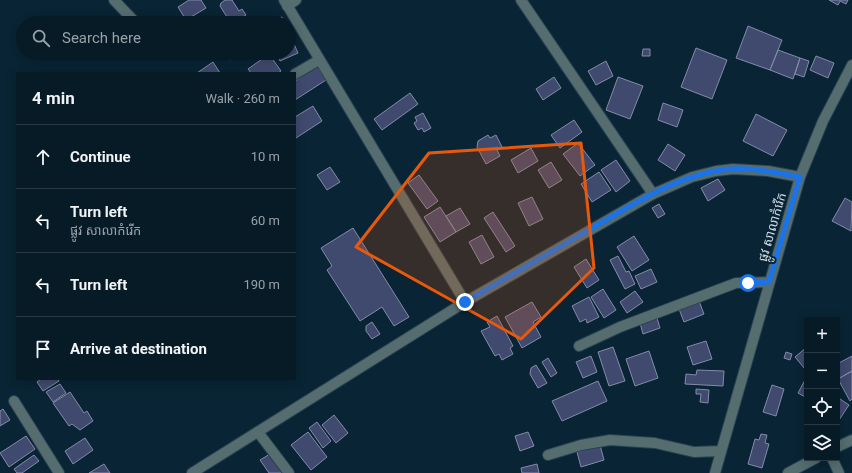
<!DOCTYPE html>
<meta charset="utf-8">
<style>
:root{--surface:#071b27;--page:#152833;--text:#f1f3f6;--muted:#98a1a7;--line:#283944}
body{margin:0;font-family:Roboto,"Noto Sans Khmer",sans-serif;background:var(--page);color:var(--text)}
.controls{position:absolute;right:12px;bottom:12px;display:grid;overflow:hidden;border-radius:0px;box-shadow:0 2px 10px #0003}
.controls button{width:36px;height:36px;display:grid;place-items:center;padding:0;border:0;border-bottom:1px solid var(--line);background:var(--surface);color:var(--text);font:20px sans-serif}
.stop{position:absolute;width:12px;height:12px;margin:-9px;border:3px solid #1a73e8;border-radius:50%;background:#fff}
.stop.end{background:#1a73e8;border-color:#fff;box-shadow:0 1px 4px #0008}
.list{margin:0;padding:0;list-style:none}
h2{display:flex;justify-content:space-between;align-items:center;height:52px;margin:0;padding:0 16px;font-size:17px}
h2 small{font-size:13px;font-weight:400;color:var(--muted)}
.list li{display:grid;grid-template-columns:26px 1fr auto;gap:12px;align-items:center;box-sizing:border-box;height:64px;padding:0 16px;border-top:1px solid var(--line)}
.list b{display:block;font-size:15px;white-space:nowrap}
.list p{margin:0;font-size:13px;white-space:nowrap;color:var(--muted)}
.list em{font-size:13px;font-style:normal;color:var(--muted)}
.icon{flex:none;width:22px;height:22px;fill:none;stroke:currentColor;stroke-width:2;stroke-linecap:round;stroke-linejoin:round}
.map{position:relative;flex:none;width:852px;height:473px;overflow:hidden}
.search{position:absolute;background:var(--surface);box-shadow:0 2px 10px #0003;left:16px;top:16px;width:280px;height:44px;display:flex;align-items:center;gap:10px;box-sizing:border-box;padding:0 14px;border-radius:22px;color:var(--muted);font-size:15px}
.panel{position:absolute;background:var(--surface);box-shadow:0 2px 10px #0003;left:16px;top:72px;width:280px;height:308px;border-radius:0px}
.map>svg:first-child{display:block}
</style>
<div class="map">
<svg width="852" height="473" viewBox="0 0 852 473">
<rect width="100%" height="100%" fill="#092434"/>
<!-- building -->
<path fill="#404a6e" stroke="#838ba8" d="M189,0h12l5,8 -20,12 -8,-13z
M225,0h7l7,11 3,-2 4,6 -12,8 -5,-7 -2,1 -7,-11 1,-3z
M829,0h19l-2,4 -6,-3 -2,4z
M282,17l3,6h-16z
M748,26l34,14 -12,30 -34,-12z
M289,33l9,20 -18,8 -4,-8h13z
M696,48l31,12 -15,39 -31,-12z
M643,49h7v7h-8z
M778,50l22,8 -7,21 -23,-9z
M226,53h11l1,2 -9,5z
M269,54l12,17 -3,2h-27l-3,-4z
M816,56l18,7 -6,15 -18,-8z
M800,58l9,3 -5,16 -9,-3z
M606,61l7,15 -17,9 -8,-14z
M213,62l7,11h-23z
M317,66l9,14 -31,20v-19z
M554,77l7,11 -18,12 -7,-11z
M618,77l25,9 -13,33 -24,-9z
M410,93l8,11 -36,26 -8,-11z
M663,103l20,7 -6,17 -19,-7z
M313,106l9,15 -26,17 -1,-2v-19z
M423,113l8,15 -7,4 -2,-4 -4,2 -4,-7 3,-2 -2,-4z
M756,114l31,16 -14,26 -30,-15z
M574,120l8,12 -22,16 -9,-13z
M488,135l2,3 6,-3 6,12 -5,3 3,6 -14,8 -9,-17 1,-6z
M578,143l17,22 -15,11 -17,-22z
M668,144l17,11 -10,16 -17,-11z
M531,148l7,13 -20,12 -7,-13z
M616,160l14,21 -14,11 -15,-22z
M551,162l11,18 -13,8 -11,-18z
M330,167l10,15 -13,8 -10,-15z
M599,172l12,18 -19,12 -11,-18z
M419,175l19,26 -11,8 -19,-26z
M718,179l7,11 -17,11 -7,-13z
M532,197l11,22 -14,7 -11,-23z
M845,198l7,4 -1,29 -19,-10z
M659,204l6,10 -7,4 -6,-10z
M440,207l16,25 -16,10 -16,-25z
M460,208l10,16 -14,8 -10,-16z
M493,212l22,34 -9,6 -22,-34z
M353,228l56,89 -15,9 -12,-19 -22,14 -33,-51 5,-4 -11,-18z
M482,235l12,22 -13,7 -12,-22z
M634,236l15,24 -17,11 -15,-24z
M618,256l8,16 3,-1 6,13 -10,5 -15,-29z
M586,259l13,21 -12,8 -13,-21z
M651,269l6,13 -16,7 -6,-13z
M603,289l13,21 -12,8 -13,-21z
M635,291l8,11 -16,11 -7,-11z
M589,297l10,20 -12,6 -1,-4 -6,3 -8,-16z
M699,301l5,13 -20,8 -5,-13z
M532,302l9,15 -8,5 8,15 -19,11 -17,-31z
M497,316l16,30 -3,2 3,6 -11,6 -3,-6 -4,2 -14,-25 9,-4 -3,-5z
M657,318l3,10 -17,6 -3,-11z
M372,322l8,12 -8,5 -6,-8v-5z
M706,341l6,18 -19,6 -6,-18z
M613,347l12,34 -16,5 -11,-34z
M807,347v20l-2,2 -10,-12z
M649,351l9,27 -23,8 -9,-27z
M786,352l6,2 -2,6 -6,-2z
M591,356l6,16 -14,6 -7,-16z
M852,356v15l-14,8 -1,-15z
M548,358l9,15 -6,4 -9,-15z
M536,365l11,18 -9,5 -8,-14 1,-6z
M697,370l27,1 -1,15 -38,-2 1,-10 10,1z
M852,371v28l-2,2 -12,-22z
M806,378l1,1v19l-9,-5z
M41,379h17l1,2 -16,10 -6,-9z
M598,381l9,20 -45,20 -10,-20z
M60,384l6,9 -13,9 -7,-10z
M772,385l12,4 -8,27 -13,-4z
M696,389l13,1 -1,13 -8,-1 1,-8h-5z
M70,392l14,21 3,-2 6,10 -13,9 -8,-6 -3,2 -16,-23z
M837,397l12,8 -12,18z
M3,409l7,11 -10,6v-15z
M334,415l14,18 -12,10 -14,-18z
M317,422l14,19 -8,7 -14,-20z
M308,432l19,25 -16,13 -20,-25z
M528,432l6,14 -14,5 -5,-15z
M761,434l6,1 -2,8 4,1 -7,24 -14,-4 7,-25 4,1z
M26,436l9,13 -26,18 -9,-14z
M85,438l8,12 -20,14 -8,-13z
M600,445l4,15 -23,7 -4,-15z
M270,454l13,19h-14l-9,-13z
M34,455l5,6 -17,12h-5l-3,-4z
M104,464l6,9h-21z
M537,464l2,9h-17l-1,-5z"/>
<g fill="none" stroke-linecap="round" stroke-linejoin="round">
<!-- minor casing -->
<g stroke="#284151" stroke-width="12">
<path id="minor" d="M114,0l22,23
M284,0l181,302
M521,0l132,194
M287,6l9,-6
M295,74l24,-14
M579,346l41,-19 116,-44 33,-1
M14,401l45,72
M258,432l31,41
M837,447l15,-7
M548,455l33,-10 29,-5 45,3 39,9 26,-1
M832,458l7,15
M192,473l273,-171 188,-108 39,-17 24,-6 17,-2 35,2 32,6
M715,473l85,-296 23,-56 29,-56
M788,473l28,-15"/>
</g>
<!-- minor -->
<use href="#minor" stroke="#556d6f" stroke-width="10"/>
</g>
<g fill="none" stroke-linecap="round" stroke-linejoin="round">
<!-- route -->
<path stroke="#1a73e8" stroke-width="5" d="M465,302c43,-25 86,-50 129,-75 38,-22 78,-48 121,-56 28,-6 58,1 85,6l-31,105 -21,1"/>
</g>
<!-- marked area -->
<path fill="#e8590c" fill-opacity="0.2" stroke="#e8590c" stroke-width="3" stroke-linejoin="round" d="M581,143l13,125 -73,71 -165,-92 73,-94z"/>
<g text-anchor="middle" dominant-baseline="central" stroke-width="4" stroke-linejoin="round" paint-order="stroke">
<!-- street labels -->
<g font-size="13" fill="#cddce7" stroke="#092434">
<text transform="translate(772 227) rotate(-74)">ផ្លូវ សាលាកំរើក</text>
</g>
</g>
</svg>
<div class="controls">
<button>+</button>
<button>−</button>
<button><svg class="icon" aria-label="locate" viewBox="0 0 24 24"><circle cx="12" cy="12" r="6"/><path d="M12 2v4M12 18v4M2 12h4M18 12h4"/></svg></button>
<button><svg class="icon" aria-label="layers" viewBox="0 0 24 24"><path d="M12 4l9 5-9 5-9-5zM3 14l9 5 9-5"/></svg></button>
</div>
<div class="stop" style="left:748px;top:283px"></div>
<div class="stop end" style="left:465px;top:302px"></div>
<div class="search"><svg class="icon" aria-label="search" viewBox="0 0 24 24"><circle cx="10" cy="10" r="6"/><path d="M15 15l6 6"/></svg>Search here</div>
<section class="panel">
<h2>4 min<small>Walk · 260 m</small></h2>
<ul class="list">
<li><svg class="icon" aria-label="ahead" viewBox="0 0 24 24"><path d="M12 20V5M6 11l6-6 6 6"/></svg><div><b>Continue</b></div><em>10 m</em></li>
<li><svg class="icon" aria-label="left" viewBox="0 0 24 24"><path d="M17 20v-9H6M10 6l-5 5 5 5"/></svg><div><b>Turn left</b><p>ផ្លូវ សាលាកំរើក</p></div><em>60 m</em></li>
<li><svg class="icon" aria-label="left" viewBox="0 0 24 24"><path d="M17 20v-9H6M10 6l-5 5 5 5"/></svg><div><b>Turn left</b></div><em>190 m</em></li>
<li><svg class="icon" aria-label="arrive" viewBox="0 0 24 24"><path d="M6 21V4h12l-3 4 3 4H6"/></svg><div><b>Arrive at destination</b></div></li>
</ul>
</section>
</div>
